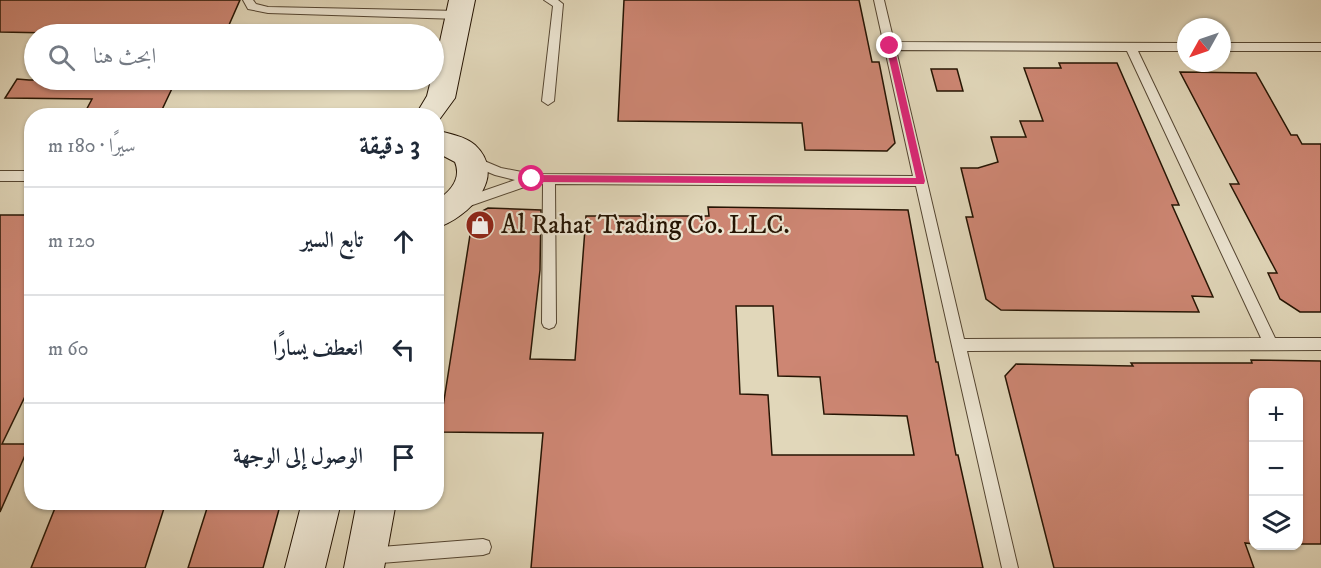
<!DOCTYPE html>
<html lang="ar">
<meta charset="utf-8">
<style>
:root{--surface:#fff;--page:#f6f6f7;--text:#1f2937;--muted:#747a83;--line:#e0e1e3}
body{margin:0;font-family:"IM FELL DW Pica",Amiri,serif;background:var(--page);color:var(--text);direction:rtl}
.controls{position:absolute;right:18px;bottom:18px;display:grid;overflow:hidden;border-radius:12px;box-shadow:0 2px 4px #0004}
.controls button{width:54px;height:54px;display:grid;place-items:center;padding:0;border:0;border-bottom:2px solid var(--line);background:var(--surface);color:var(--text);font:30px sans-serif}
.compass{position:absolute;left:1177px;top:18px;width:54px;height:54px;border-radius:50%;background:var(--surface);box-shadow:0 2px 4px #0004;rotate:230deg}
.stop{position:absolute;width:18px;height:18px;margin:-14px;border:4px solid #db2777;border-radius:50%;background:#fff}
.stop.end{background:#db2777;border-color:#fff;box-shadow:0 2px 6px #0008}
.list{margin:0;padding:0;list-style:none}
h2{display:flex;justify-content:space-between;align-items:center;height:78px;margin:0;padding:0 24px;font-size:26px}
h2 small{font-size:20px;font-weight:400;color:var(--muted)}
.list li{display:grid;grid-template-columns:39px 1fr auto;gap:18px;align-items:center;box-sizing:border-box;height:108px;padding:0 24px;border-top:2px solid var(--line)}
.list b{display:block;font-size:22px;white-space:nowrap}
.list em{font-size:20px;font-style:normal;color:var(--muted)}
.icon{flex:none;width:33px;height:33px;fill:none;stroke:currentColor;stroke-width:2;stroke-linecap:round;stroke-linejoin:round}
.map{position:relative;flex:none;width:1321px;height:568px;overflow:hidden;direction:ltr}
.search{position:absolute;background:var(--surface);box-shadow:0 2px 4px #0004;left:24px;top:24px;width:420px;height:66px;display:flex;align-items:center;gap:15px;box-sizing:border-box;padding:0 21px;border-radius:33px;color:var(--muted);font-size:22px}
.panel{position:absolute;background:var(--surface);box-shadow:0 2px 4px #0004;left:24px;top:108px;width:420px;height:402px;border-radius:24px;direction:rtl}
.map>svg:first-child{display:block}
</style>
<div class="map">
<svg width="1321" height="568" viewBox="0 0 1321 568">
<rect width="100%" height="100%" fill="#e1d7ba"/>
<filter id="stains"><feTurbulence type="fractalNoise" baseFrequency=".00333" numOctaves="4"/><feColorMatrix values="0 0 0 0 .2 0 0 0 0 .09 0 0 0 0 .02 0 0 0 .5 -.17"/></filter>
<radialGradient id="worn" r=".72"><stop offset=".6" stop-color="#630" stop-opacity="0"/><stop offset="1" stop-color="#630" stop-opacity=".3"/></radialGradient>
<!-- building -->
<path fill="#cd8673" stroke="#251403" stroke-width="1.5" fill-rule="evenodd" d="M0,0h240l-15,34h-175l1,-1 -51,-1z
M624,0h235l13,62h7l16,81 -8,8 -82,-1 -3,-27 -184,-2z
M1059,63h58l62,142h-7l41,92 -21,-1 7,16 -198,-2 -15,-11 -20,-82h7l-12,-49h17l20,-6 -7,-25h35l-6,-16h23l-19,-53h37z
M931,69h26l6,22h-26z
M1180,72l76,1 35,62h6l5,9h19v168h-21l-20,-13 -12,-26h9l-47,-89h9z
M17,79l12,1h147l-17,36h-76l9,-17 -87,-1z
M708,207l200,3 28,152h2l18,93h2l25,113h-452l12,-135 -104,-1 34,-216 15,-8 53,2 -1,60 -10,89 45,1 11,-144h123zM736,306h37l5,70 42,1 4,37 83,2 7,39h-142l-4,-60 -28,-1z
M0,215h32v167l-30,62h28l-30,68z
M1251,360l70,1v183h-22v-151h-45v151l-9,-1 9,25h-200l-49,-192 11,-12 117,2 -2,-3h121z
M166,502l-21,66h-114l26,-65z
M209,502h72l-18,66h-75z"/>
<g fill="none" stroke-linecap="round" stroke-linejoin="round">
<!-- lane casing -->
<g stroke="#544531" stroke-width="2">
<path id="lane" d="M243,0h10l3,4 12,3 191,4 5,4 -5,4 -191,-6 -20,-4z
M544,0h14l5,4 -9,97 -6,4 -6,-4 11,-95z
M874,0h10l10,42 292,1v8h-48l137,287h46v12l-354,1 51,217h-16l-86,-382 -361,-2 1,139 -2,4 -5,2 -5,-2 -2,-4 1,-139h-10l-69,24 -6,-5 2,-4 55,-19 -20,-5 -29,-12 -2,-3 2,-3 4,-2 31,13 31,6 381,2zM896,50l231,1 134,287 -297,1z
M1222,43h99v8h-99z
M0,171h32v10h-32z
M483,539l6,2 2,6 -2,6 -6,2 -115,9 -6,-2 -2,-6 2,-6 6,-2z"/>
</g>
<!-- secondary casing -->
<g stroke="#251403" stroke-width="2">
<path id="secondary" d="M449,0h26l-20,98 -19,26v-8h-21l12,-20 4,-16h3v-11z
M436,130c13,4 29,6 39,15 34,32 -7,73 -39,83v-27c14,-9 26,-22 19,-39l-19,-10z
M302,502h39l-16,66h-40z
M357,502h39l-12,66h-40z"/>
</g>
<!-- lane -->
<use href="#lane" fill="#ece5d2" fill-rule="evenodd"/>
<!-- secondary -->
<use href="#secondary" fill="#ece5d2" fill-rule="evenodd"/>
</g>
<!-- route -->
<path fill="#db2777" d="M890,44l4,2 31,135 -1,3 -392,-2 -4,-3 4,-4 384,3 -30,-132z"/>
<!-- icons -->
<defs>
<g id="shop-disc" transform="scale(1.5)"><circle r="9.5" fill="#8f2418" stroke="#ece5d2"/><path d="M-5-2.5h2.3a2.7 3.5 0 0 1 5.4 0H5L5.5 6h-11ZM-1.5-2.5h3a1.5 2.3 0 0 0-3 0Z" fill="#fff"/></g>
</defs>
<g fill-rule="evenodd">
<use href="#shop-disc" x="480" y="225"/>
</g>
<g text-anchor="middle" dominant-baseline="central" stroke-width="4.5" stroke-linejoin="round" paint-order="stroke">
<!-- poi labels -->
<g font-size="26" fill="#251403" stroke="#ece5d2" text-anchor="start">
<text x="501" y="225">Al Rahat Trading Co. LLC.</text>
</g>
</g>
<rect width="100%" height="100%" filter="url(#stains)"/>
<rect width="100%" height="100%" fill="url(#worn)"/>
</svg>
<div class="controls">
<button>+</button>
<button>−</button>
<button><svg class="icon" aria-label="layers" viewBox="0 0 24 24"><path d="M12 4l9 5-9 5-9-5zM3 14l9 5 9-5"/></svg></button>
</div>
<svg class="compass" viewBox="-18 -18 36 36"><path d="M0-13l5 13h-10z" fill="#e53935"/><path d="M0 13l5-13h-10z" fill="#747a83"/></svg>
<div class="stop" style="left:532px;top:179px"></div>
<div class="stop end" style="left:890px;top:46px"></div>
<div class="search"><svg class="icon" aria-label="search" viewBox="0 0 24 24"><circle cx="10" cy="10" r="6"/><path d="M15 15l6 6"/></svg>ابحث هنا</div>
<section class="panel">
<h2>3 دقيقة<small>سيرًا · 180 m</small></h2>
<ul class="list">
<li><svg class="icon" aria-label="ahead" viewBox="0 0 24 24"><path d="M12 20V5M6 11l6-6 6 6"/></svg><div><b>تابع السير</b></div><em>120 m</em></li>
<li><svg class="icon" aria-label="left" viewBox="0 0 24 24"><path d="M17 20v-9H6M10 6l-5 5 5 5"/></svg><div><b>انعطف يسارًا</b></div><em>60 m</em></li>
<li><svg class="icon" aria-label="arrive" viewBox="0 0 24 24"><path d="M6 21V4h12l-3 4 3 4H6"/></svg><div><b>الوصول إلى الوجهة</b></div></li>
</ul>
</section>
</div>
